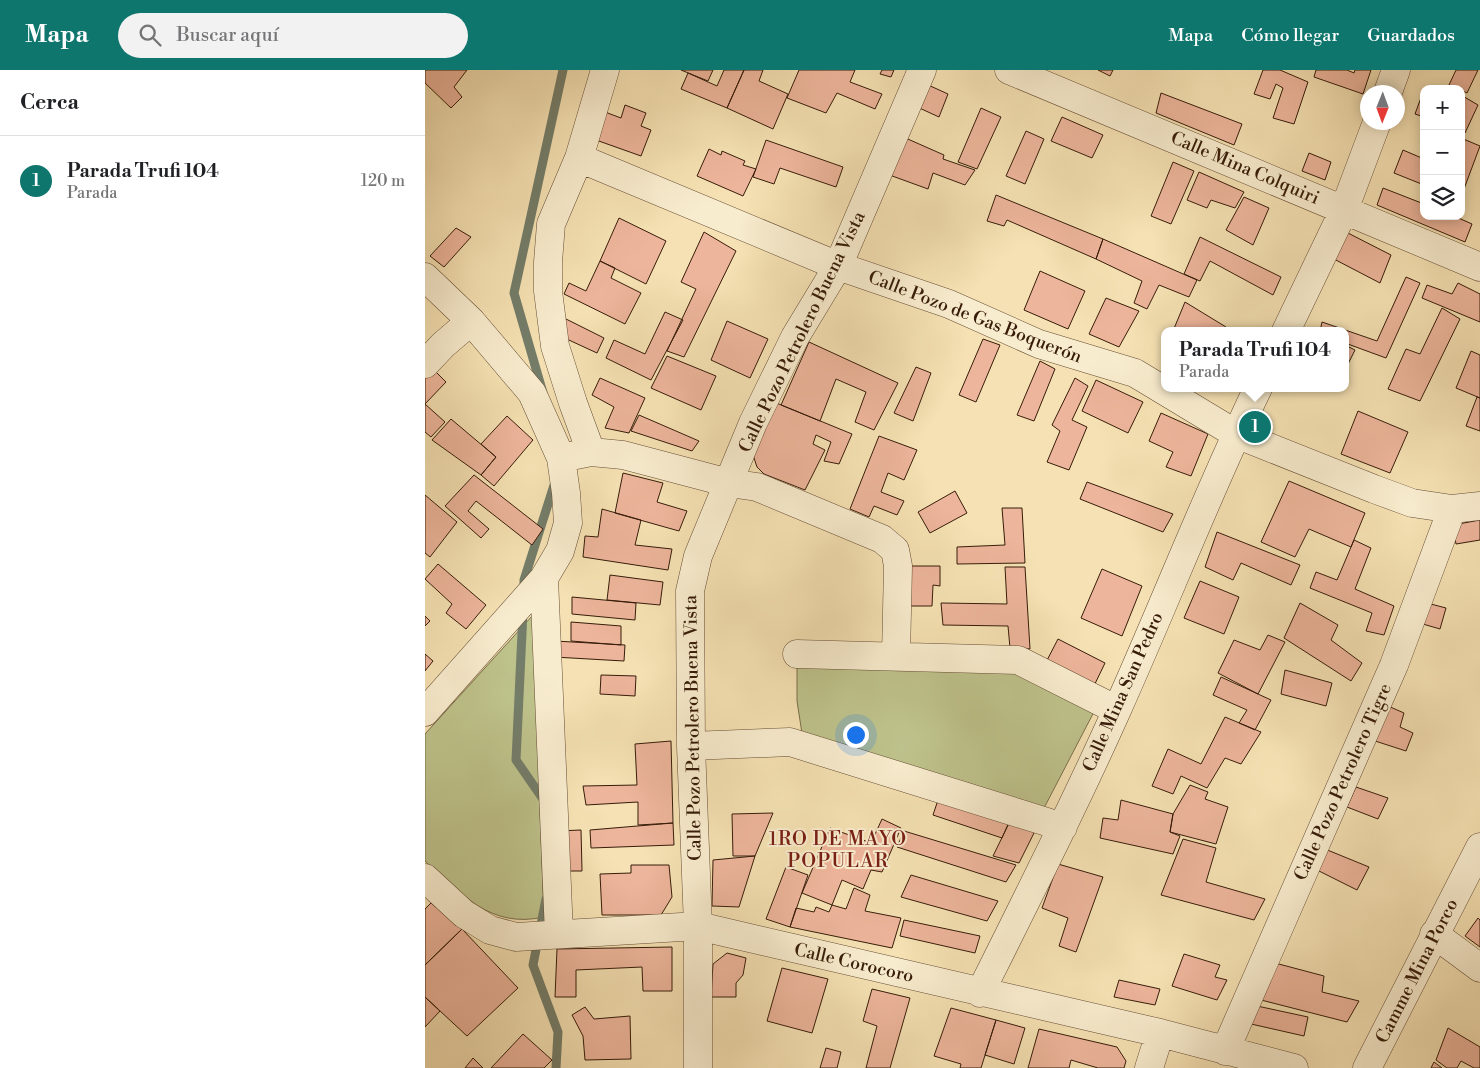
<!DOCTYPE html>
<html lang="es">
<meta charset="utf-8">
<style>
:root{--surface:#fff;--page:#f2f2f2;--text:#202124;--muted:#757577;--line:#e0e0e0;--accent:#0f766e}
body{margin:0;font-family:"Libre Bodoni",serif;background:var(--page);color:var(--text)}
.controls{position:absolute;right:15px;top:15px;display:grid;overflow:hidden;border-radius:10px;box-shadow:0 2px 12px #0003}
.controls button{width:45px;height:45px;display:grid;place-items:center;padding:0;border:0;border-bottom:1px solid var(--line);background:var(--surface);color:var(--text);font:25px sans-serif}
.compass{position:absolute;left:935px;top:15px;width:45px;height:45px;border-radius:50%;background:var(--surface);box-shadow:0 2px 12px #0003;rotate:181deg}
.you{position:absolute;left:430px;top:664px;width:18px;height:18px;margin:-12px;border:4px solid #fff;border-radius:50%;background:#1a73e8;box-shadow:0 0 0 8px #1a73e833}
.badge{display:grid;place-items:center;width:32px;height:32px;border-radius:50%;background:var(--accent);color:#fff;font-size:16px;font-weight:700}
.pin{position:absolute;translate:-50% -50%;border:2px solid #fff;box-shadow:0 1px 5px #0006}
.popup{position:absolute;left:736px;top:257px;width:188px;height:65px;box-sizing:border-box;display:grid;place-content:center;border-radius:10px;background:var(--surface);filter:drop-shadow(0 1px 4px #0005);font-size:16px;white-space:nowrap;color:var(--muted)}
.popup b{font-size:19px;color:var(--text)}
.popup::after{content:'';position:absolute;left:50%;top:100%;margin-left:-10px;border:10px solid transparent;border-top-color:var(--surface)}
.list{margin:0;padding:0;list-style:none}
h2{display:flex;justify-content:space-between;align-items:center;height:65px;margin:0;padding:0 20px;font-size:21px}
h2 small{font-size:16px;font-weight:400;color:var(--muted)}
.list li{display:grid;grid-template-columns:32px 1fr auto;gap:15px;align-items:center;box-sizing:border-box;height:90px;padding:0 20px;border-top:1px solid var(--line)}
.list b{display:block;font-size:19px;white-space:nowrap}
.list p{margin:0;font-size:16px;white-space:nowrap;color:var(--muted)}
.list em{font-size:16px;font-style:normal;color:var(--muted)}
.icon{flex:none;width:28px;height:28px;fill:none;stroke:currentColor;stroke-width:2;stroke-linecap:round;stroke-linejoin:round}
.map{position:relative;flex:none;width:1055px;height:998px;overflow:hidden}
header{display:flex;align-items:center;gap:30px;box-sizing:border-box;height:70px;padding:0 25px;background:var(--accent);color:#fff}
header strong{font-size:24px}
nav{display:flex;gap:28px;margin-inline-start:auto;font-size:18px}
.search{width:350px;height:45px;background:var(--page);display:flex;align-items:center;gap:12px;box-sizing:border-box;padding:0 18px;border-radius:28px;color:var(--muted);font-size:19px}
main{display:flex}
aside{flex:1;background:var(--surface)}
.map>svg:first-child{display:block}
</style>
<header>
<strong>Mapa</strong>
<div class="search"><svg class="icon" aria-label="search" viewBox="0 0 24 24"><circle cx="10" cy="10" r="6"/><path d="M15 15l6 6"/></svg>Buscar aquí</div>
<nav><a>Mapa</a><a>Cómo llegar</a><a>Guardados</a></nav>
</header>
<main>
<aside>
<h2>Cerca<small></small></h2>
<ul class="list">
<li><span class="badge">1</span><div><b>Parada Trufi 104</b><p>Parada</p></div><em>120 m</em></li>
</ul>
</aside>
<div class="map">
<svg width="1055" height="998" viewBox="0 0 1055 998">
<rect width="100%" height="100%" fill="#f5e1b3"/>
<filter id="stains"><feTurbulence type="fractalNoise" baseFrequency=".004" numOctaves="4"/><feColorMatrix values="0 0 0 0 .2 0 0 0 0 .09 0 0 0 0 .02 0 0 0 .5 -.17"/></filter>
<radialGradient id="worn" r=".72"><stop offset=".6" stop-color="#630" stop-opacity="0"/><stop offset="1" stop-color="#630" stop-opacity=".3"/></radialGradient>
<!-- green -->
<path fill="#bec28b" stroke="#7a6f4a" d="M108,545l11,302c-54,12 -82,-23 -119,-56v-127z
M372,589l219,7 80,42 -53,102 -240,-70 -6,-39z"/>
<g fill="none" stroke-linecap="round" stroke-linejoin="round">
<!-- stream -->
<path stroke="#747d69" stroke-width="9" d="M118,323l-29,-100 49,-223
M99,519v-9l31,-98
M98,542l-7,148 29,42
M121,829l-13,66 25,67 -2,36"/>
</g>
<!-- building -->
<path fill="#edb59b" stroke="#371c09" d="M0,0h42l-13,17 8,10 -11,11 -26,-25z
M256,0h32l-5,11z
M299,0h20l-17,38 -46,-19 7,-16 29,13z
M319,0h19l-4,11 29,13 -15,35 -46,-21z
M374,0h56l-5,12 32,12 -7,15 -38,-16 -11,20 -39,-15z
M457,0h12l-3,7 -11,-3z
M673,0h15l-3,6z
M838,0h17l28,12 -14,42 -21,-6 10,-30 -7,-4 -6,15 -16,-5z
M891,0h31l7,3 1,-3h16l-8,24 -49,-17z
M1031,0h22l-11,23 -6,-3v-1l-12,-4z
M501,14l22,10 -9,23 -24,-11z
M736,23l81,31 -8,21 -78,-32z
M997,25h2v22l-9,-3z
M1036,25l17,10 -13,28 -4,-1z
M200,35l21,8 -5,13 10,4 -10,26 -45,-16 9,-28 16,6z
M556,38l20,9 -24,52 -19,-7z
M637,47l41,18 -11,23 -41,-17z
M601,61l18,8 -19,45 -19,-8z
M476,66l43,19 -1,4 32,11 -10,15 -32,-12 -5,16 -44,-16z
M1036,68l19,8 -19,51z
M341,70l77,27 -7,20 -56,-19 -6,16 -21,-7z
M284,79l12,6 1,-4 23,10 -2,4 13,4 -13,27 -46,-20z
M978,80l21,9v26l-30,-12z
M884,83l22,9 -6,18 -23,-9z
M748,92l21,9 -23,53 -20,-8z
M774,102l45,20 -9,16 -24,-8 -4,8 -20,-8z
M958,118l41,16v12h30l18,8 -7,18 -88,-37z
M571,125l107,44 -7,20 -89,-39 -3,6 -17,-5z
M819,127l25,11 -16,37 -27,-15z
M194,148l47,23 -20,43 -46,-23z
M31,158l15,9 -27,30 -14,-11z
M919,161l47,24 -11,28 -48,-25z
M279,162l32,19 -52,106 -17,-6 29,-62 -15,-7z
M775,167l81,40 -8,18 -63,-34 -10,20 -16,-7z
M678,169l94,41 -8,17 -30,-12 -12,24 -13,-6 8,-22 -46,-22z
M175,191l15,7 -4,10 30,15 -16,31 -61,-30 5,-11 17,8z
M615,201l45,20 -17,38 -44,-19z
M981,207l14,6 -34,75 -41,-15v-12h-25l2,-9 55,19z
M1033,213l22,11v28l-58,-24 5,-13 25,9z
M681,228l33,13 -20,36 -30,-13z
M760,232l41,25 -2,4h-51z
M1017,238l18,11 -40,82 -32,-12 18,-40 14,5z
M240,242l18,8 -32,60 -45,-22 8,-18 31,14z
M139,248l40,20 -7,15 -39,-18z
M302,251l41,18 -18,39 -39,-18z
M558,269l17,6 -24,57 -17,-7z
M384,272l89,41 -24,47 -19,-8 11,-30 -30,-13 -16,42 -39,-16z
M920,275l10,5 -7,14 -3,-2z
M1046,281l9,4v43l-24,-10z
M242,286l49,20 -15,34 -50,-22z
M615,291l15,8 -21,52 -17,-6z
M491,297l15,6 -18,48 -19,-8z
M7,298l14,14 -21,22 20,18 -14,15 -6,-5v-56z
M175,308l45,20 -16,35 -24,-5 9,-21 -22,-12z
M650,308l13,8 -16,34 15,7 -18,43 -22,-8 13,-31 -8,-6z
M671,310l47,22 -15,31 -46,-22z
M1052,327l3,1v33l-14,-5z
M349,332l78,32 -13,30 -15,-3 7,-19 -15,-7 -3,9 12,6 -20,40 -41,-16 -7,-7 -3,-9 -1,-8z
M933,341l50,21 -18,41 -49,-19z
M736,343l47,21 -17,42 -25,-9 7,-15 -24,-11z
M214,345l60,26 -7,10 -61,-20z
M82,346l26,24 -39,46 -13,-11 15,-18 -15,-13z
M26,349l45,38 -15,18 -49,-35z
M454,366l38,14 -13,30 -16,-7 -7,19 23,9 -7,14 -23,-9 -5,11 -19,-8z
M198,403l40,10 -6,19 30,9 -8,20 -64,-18z
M49,405l69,54 -11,16 -56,-44 -8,10 21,18 -8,9 -36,-32z
M864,411l76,32 -14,34 -42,-18 -14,28 -34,-15z
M662,412l86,32 -10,18 -83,-33z
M530,421l12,22 -37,20 -12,-21z
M0,425l32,27 -27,35 -5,-4z
M577,438h20l3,55 -68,1v-17l48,-2z
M177,439l39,11 -6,25 37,4 -4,21 -85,-13 2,-21 13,1z
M1055,450v20l-24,4 -3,-19z
M792,462l83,33 -9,20 -50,-22 -8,17 -28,-13z
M929,470l17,8 -16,41 39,17 -10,29 -18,-4 6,-18 -62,-25 6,-16 21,8z
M13,494l48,41 -20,24 -20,-16 6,-9 -27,-25z
M484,496h31v20l-7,-1 -1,21h-23z
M580,497h20l5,82 -20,-1 -2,-22 -65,-1 -2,-22 66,1z
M677,499l40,17 -20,50 -41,-18z
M185,505l53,7 -3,23 -53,-5z
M775,511l39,16 -15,37 -40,-16z
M147,527l64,6 -1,17 -63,-6z
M998,532l23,6 -6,21 -24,-7z
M875,533l38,22 -7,15 31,23 -11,18 -67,-43z
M0,546l5,5 -5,5z
M146,552l50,4v19l-50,-4z
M843,565l17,7 -27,52 -40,-21 16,-33 26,10z
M633,569l47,24 -14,29 -47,-26z
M130,571l70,4 -1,16 -70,-4z
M0,584l8,7 -8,10z
M860,600l47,13 -6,23 -45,-12z
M176,605l35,1 -1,20 -35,-2z
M796,607l50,23 -16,30 -16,-7 8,-13 -34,-15z
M963,636l16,7 -4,14 13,6 -7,18 -34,-11z
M800,647l36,15 -20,32 -16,-6 -18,30 -26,-12 -8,18 -21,-8 16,-37 33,15z
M246,671l2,82 -35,2v-23l-52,3 -3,-19 54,-1 -2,-41z
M765,715l18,7 -3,7 23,8 -12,37 -46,-12 3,-18z
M931,717l32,11 -10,21 -31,-12z
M513,730l72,20 -8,18 -69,-23z
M696,730l52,14 -3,18 10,4 -7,18 -73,-16 3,-20 15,2z
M348,743l-18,43h-22l-1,-42z
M587,747l23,14 -16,32 -26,-7z
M457,749l19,9 -19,44 -11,-2 -8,19 -21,-9 -10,25 -30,-12 28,-65 41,15z
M248,753l1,22 -83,3 -1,-18z
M156,760l1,41h-22l-2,-40z
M479,761l112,34 -10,17 -109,-35z
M758,769l33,9 -10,34 59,17 -11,21 -93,-25z
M900,779l44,18 -12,23 -44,-22z
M330,786l-16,51 -27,-1 1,-46z
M633,794l45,13 -27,75 -17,-6 9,-28 -26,-10z
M206,795h38l3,32 -11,18h-59l-2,-41 31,-1z
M361,797l22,8 -18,52 -24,-8z
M486,805l87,26 -11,20 -86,-24z
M429,818l16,7 -5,16 36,7 -9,30 -102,-21 6,-19 18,4 2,-5 13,5 3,-7 14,4z
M6,833l31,26 -37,36v-56z
M1053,848l2,2v27l-15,-11z
M479,850l76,16 -5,17 -75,-17z
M37,859l56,59 -51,48 -42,-39v-32z
M247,877v44h-29l-1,-24 -66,3v27h-21l2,-48z
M302,883l19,5 -3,17 -7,8v14h-25l2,-33z
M759,884l36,11 -5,12 12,3 -10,20 -45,-14z
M850,893l49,13 -2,16 37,9 -12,21 -86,-22z
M357,898l46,11 -16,54 -45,-12z
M694,910l41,9 -5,16 -41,-8z
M447,919l38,9 -20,70h-24l11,-42 -14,-5z
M0,927l15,14 -15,16z
M832,936l51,11 -4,19 -53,-12z
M160,937l9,12 36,-3 1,43 -46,1 -2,-24 -11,-21z
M526,938l45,12 -15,48h-21l1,-4 -27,-8z
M571,950l29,8 -11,36 -29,-9z
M1023,958l32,19v21h-6l-13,-7 -4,7h-10l-11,-8z
M614,959l78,18 9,14 -2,7h-26l-27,-8 -2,8h-41z
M98,964l29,26 -8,8h-53z
M401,978l15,4 -4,16h-17z
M48,988l10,10h-18z
M1009,992l8,6h-11z"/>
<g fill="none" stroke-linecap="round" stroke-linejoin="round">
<!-- minor casing -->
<g stroke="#664d34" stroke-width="29">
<path id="minor" d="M584,0l471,197
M963,22l8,-22
M154,88l259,108 111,38 90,40 96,29 101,61 138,55 38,14 40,6 28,-3
M0,207l46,44 61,72 29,65 5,35 2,30 -8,28 -16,27 -119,134
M861,261l58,-121 33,-88
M0,294l18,-19 28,-24
M166,382l-18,-49 -18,-57 -7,-55v-29l3,-38 28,-66 26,-88
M136,388l30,-6 32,3 106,28 28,4 125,52 13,11 3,16 -2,90
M119,508l15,356
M372,584l221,6 99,50
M266,676l99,-4 273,85
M0,808l39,36 26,16 26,7 182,-11 462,107 134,35
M1009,864l46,34
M555,923c47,-94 94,-187 137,-283 48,-107 90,-216 141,-322
M800,981l169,-386 58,-156
M273,998v-142l-7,-180 -1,-155 8,-35 55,-133 42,-86 43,-71 84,-196
M724,998l11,-35
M942,998l113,-221"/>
</g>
<!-- minor -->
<use href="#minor" stroke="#f8ecce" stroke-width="28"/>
</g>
<g text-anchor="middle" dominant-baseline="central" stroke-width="4" stroke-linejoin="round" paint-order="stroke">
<!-- street labels -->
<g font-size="18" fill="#371c09" stroke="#f8ecce">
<text transform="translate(820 98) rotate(23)">Calle Mina Colquiri</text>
<text transform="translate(550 247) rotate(21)">Calle Pozo de Gas Boquerón</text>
<text transform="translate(377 262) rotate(-64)">Calle Pozo Petrolero Buena Vista</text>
<text transform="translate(698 622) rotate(-66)">Calle Mina San Pedro</text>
<text transform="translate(268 658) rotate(-91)">Calle Pozo Petrolero Buena Vista</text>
<text transform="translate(918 712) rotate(-66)">Calle Pozo Petrolero Tigre</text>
<text transform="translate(429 893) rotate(13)">Calle Corocoro</text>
<text transform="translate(992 901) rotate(-63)">Camme Mina Porco</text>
</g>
<!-- neighbourhood labels -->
<g font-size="19" letter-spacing="1" fill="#7a1f14" stroke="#f8ecce">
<text x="413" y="769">1RO DE MAYO<tspan x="413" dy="22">POPULAR</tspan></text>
</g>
</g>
<rect width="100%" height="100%" filter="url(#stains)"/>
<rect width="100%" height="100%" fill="url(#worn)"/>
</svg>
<div class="controls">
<button>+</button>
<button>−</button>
<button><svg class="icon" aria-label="layers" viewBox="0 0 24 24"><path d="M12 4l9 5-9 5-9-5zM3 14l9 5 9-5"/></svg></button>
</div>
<svg class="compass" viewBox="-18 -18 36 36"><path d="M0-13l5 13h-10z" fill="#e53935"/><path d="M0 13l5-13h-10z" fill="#757577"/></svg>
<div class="you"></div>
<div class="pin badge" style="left:830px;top:357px">1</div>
<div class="popup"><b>Parada Trufi 104</b>Parada</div>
</div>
</main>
